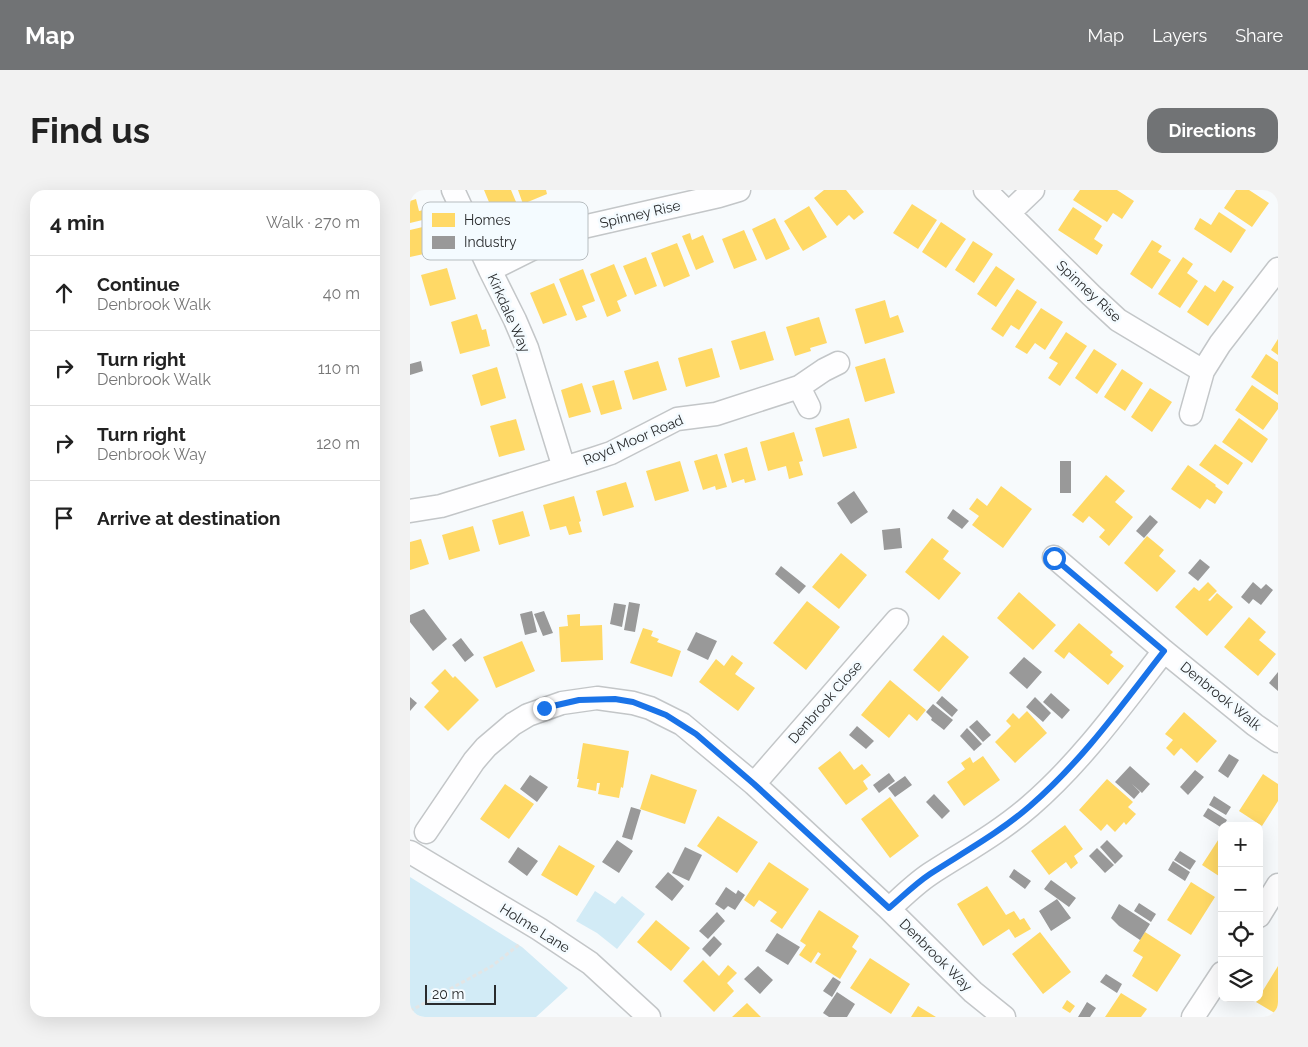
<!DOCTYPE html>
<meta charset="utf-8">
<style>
:root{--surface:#fff;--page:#f2f2f2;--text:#222;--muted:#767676;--line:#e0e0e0;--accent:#717375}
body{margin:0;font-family:Raleway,sans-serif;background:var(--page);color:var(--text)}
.controls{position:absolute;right:15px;bottom:15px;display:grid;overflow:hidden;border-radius:10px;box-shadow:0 5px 20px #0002}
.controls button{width:45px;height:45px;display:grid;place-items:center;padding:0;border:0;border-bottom:1px solid var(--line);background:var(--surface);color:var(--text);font:25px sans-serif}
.scale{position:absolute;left:15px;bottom:12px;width:71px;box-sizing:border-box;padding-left:5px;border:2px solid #292b2d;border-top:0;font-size:14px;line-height:18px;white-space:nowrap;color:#292b2d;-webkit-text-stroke:4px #f4fbff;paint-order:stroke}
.stop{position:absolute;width:15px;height:15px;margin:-11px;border:4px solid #1a73e8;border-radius:50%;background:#fff}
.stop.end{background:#1a73e8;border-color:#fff;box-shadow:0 1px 5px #0008}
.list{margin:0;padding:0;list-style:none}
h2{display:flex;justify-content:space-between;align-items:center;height:65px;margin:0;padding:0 20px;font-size:21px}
h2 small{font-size:16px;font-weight:400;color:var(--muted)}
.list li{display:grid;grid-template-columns:32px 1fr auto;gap:15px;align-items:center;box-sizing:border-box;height:75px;padding:0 20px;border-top:1px solid var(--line)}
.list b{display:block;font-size:19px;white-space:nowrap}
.list p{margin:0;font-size:16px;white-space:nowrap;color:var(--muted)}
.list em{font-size:16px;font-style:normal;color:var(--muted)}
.icon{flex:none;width:28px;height:28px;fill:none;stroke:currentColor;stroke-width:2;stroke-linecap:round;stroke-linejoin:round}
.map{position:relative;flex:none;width:868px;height:827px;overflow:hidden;border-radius:15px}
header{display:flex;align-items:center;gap:30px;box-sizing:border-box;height:70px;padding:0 25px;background:var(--accent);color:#fff}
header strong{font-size:24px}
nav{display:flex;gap:28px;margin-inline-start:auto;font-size:18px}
.intro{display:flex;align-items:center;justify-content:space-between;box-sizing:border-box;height:120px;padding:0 30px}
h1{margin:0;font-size:35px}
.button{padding:12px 22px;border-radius:15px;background:var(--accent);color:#fff;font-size:18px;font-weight:700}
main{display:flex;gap:30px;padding:0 30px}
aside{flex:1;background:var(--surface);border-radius:15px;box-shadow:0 5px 20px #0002}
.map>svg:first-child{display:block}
</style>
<header>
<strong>Map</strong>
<nav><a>Map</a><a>Layers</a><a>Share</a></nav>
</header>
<div class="intro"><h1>Find us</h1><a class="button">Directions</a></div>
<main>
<aside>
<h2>4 min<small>Walk · 270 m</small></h2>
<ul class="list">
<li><svg class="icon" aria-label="ahead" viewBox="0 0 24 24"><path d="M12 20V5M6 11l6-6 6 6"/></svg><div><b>Continue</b><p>Denbrook Walk</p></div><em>40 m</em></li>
<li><svg class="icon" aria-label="right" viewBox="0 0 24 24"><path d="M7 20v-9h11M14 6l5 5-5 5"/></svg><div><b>Turn right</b><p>Denbrook Walk</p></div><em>110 m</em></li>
<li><svg class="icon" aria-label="right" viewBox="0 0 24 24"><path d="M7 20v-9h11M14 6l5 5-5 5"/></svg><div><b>Turn right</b><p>Denbrook Way</p></div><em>120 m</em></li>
<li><svg class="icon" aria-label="arrive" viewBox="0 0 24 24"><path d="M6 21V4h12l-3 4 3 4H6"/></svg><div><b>Arrive at destination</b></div></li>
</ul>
</aside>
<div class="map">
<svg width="868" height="827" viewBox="0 0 868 827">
<rect width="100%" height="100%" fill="#f7fafc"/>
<!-- green -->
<path fill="#d2ebf6" d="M0,687l112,70 46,41 -32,29h-126z
M185,701l20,13 7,-8 23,18 -28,35 -20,-16 -21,-12z"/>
<!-- homes -->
<path fill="#ffd966" d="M74,0h27l8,19 -23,10z
M108,0h28l1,4 -24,10z
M414,0h22l18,22 -10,8 -5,-5 -12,11 -23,-28z
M670,0h37l17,11 -12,18 -9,-6 -6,9 -34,-22z
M826,0h13l20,13 -17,24 -28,-19z
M6,9l3,12 10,-2 2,9 -21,5v-22z
M502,14l25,16 -19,29 -25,-16z
M399,16l18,31 -24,14 -19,-30z
M663,17l29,19 -8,13 9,6 -6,10 -39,-25z
M809,22l27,18 -15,23 -37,-24 6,-11 11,7z
M365,28l15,31 -24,11 -14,-31z
M531,32l25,17 -20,29 -24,-16z
M17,36l6,26 -23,5v-27z
M334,40l13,30 -23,9 -12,-30z
M280,43l2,7 11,-5 11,27 -18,8 -14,-34z
M742,50l10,6 -4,6 13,8 -19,29 -22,-15z
M563,51l20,13 -19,29 -19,-13z
M267,53l13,33 -26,11 -13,-34z
M236,67l11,29 -22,9 -12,-29z
M773,67l10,7 -6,9 11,8 -18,27 -22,-14z
M204,74l13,32 -10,5 4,10 -14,6 -17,-43z
M586,76l19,13 -19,28 -19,-13z
M37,78l9,31 -26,7 -9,-31z
M173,79l12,32 -13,5 5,11 -11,4 -17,-42z
M813,90l11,7 -26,39 -21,-14 18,-27 10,7z
M144,93l13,32 -24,9 -13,-31z
M607,99l20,13 -18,28 -8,-5 -8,12 -12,-8z
M475,110l5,18 8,-3 6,17 -39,12 -10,-35z
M631,118l22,14 -18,28 -10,-7 -8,11 -12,-7z
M67,124l5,16 4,-1 4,17 -30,8 -9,-32z
M409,127l8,26 -17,5 1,3 -16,5 -9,-29z
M355,141l9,29 -34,10 -9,-29z
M656,142l21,14 -27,40 -12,-8 10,-15 -9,-5z
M868,149v16l-7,-5z
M302,158l8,29 -34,10 -8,-29z
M684,159l23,15 -20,30 -22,-16z
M856,164l12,8v33l-27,-18z
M475,168l10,35 -30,9 -10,-35z
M248,171l9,29 -34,10 -9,-29z
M87,177l9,31 -25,8 -9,-31z
M712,179l21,14 -18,28 -21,-14z
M204,190l8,29 -21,6 -9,-29z
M172,193l9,29 -22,6 -8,-28z
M842,195l26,18v6l-15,21 -28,-20z
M740,198l22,14 -20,30 -21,-15z
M439,228l8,30 -34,9 -8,-29z
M829,228l29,21 -16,24 -30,-21z
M106,229l9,31 -26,7 -9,-31z
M384,242l9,29 -4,1 4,13 -14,4 -3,-13 -18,5 -8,-29z
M805,254l28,19 -15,22 -29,-20z
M337,257l9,33 -11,3 -1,-4 -12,4 -8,-29z
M307,264l10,33 -11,3 -1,-4 -12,4 -9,-29z
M270,271l9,30 -34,10 -9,-30z
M778,275l28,20 -1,1 8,6 -8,12 -8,-5 -7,10 -29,-20z
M696,285l19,16 -10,11 18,15 -24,29 -10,-9 6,-7 -16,-14 -6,7 -11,-8z
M216,292l8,25 -31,9 -7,-25z
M591,296l31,23 -29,39 -31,-23 7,-9 -10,-7 8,-11 10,8z
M164,306l7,25 -2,1 3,10 -13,3 -3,-9 -16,4 -7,-25z
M113,321l7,25 -31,9 -7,-25z
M63,336l7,25 -31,9 -7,-25z
M737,346l17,14 -5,6 17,15 -19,21 -33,-29z
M522,348l17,13 -6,8 18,14 -22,27 -34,-28z
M11,349l8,25 -19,6v-28z
M431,363l26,22 -28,34 -27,-22z
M798,392l9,9 -9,9 2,1 7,-8 16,14 -26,29 -32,-29 19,-20 5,4z
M609,402l37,33 -23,25 -36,-32z
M397,411l33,26 -34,43 -33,-27z
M170,424v12l22,-1 1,35 -42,2 -2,-35 9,-1 -1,-11z
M839,427l17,15 -7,8 17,14 -18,22 -34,-29z
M669,433l34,29 -3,3 14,11 -16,19 -39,-33 -5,7 -10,-8z
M233,438l10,3 -2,5 8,3 -2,3 24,9 -9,26 -42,-14z
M533,445l26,22 -30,35 -26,-22z
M112,451l13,30 -39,17 -13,-31z
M322,465l11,8 -8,11 20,14 -17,23 -39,-29 17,-23 8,7z
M35,479l8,9 2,-2 24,24 -31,31 -24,-24 15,-16 -8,-8z
M480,490l36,30 -9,11 -8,-7 -20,24 -28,-23z
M617,521l20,22 -32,30 -20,-21 16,-16 -5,-5 7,-8 6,6z
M774,522l33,29 -20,22 -16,-15 -7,8 -8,-8 7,-8 -8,-6z
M173,553l46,8 -6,37 -2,-1 -2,11 -21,-4 2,-11h-3l-1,8 -19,-4 2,-8h-2z
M430,561l14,19 8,-6 9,11 -8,6 5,8 -22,16 -28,-37z
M573,566l17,24 -36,26 -17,-24 18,-13 -4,-6 9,-6 3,6z
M241,584l46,16 -12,34 -45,-15z
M853,584l15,10v17l-16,25 -23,-15z
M697,589l26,23 -5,5 8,7 -10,11 -2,-3 -9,10 -8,-8 -6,7 -22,-21z
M95,594l29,20 -25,35 -29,-20z
M480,607l29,39 -29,22 -29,-39z
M308,626l40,26 -21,31 -40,-27z
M655,635l18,24 -9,7 4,7 -7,6 -5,-7 -17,13 -18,-24z
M812,644v44l-20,-13z
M149,655l36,21 -18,30 -36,-21z
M359,672l40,27 -27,40 -12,-8 7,-9 -18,-12 -5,7 -10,-7z
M781,692l24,15 -24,38 -24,-15z
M577,696l19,29 8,-4 6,9 4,-2 7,11 -16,9 -6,-9 -26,17 -26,-42z
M409,720l40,26 -7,11 5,4 -17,28 -25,-16 6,-9 -3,-2 -7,11 -12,-8 7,-10 -6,-4z
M246,730l34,28 -19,23 -34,-29z
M630,742l31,40 -28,22 -31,-40z
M735,742l36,23 -24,37 -25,-16 11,-19 -10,-6z
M460,768l40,26 -19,30 -41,-26z
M293,770l16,16 9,-11 9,8 -10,10 7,8 -20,21 -31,-31z
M868,776v49l-22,-13z
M711,803l26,16 -6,8h-36z
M657,810l8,6 -5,7 -8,-5z
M337,813l14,14h-29z
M508,816l18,11h-25z"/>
<!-- industry -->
<path fill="#999" d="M11,171l2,10 -13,4v-11z
M650,271h11v32h-11z
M444,301l14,21 -17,12 -14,-21z
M543,319l16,12 -7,8 -15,-11z
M740,325l8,7 -14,16 -8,-7z
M490,338l2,20 -18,2 -2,-20z
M790,369l10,8 -12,14 -10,-8z
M371,376l25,20 -7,8 -24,-20z
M843,392l8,7 5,-5 7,6 -12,15 -8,-6 -4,5 -8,-7z
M219,412l11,2 -5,28 -11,-2z
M204,413l12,2 -4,22 -12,-3z
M14,419l23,30 -14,12 -23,-29v-7z
M122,421l5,21 -12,3 -5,-21z
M134,421l9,22 -10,3 -9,-22z
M286,442l21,9 -9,19 -21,-10z
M51,448l13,17 -9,7 -13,-17z
M614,467l18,15 -15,17 -18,-16z
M868,482v19l-9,-8z
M641,503l19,17 -8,9 -19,-17z
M532,506l16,14 -6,7 -16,-14z
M0,507l7,6 -7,8z
M625,507l16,16 -8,9 -17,-15z
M523,514l20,16 -9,10 -13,-10 1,-2 -6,-6z
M567,530l14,15 -8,7 -14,-15z
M447,536l17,15 -8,8 -17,-14z
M557,538l15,16 -8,7 -14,-15z
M819,564l10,6 -11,18 -10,-7z
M720,576l20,18 -8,9 -10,-9 8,8 -6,7 -19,-17z
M785,580l9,7 -16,18 -8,-8z
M479,583l6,8 -16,12 -6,-8z
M120,585l18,12 -11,15 -17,-13z
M495,586l7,9 -17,12 -7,-9z
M524,604l16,17 -8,8 -16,-17z
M804,606l17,11 -5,8 -17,-10z
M221,617l10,3 -9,30 -10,-3z
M798,618l19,12 -5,8 -19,-12z
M207,650l16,11 -14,22 -17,-11z
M697,650l16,16 -8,8 -15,-17z
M108,657l20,14 -11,15 -19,-14z
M275,657l17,8 -13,26 -17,-8z
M687,658l17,17 -9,8 -16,-17z
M770,661l16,10 -6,9 -16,-10z
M763,671l17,11 -5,9 -17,-11z
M604,679l17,12 -6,8 -16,-12z
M258,682l16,14 -12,15 -17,-14z
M641,690l25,18 -7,9 -25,-18z
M316,697l10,7 2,-4 7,5 -10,15 -7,-4 -4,4 -9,-6z
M647,709l14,19 -20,13 -12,-20z
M729,713l17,11 -5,8 -17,-11z
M709,714l31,20 -10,16 -21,-14 -8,-8z
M307,722l8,9 -17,18 -9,-8z
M367,743l23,14 -12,18 -23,-14z
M304,746l8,8 -12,13 -8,-8z
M348,776l15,14 -13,14 -16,-15z
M696,784l16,10 -5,9 -17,-11z
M423,787l8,5 -9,15 -9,-6z
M427,802l18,12 -8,13h-18l-6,-4z
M677,812l9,6 -6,9h-12z"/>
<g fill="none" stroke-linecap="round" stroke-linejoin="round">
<!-- minor casing -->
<g stroke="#c3c6c8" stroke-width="25">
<path id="minor" d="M43,0l37,80 25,50 12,28 37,120
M575,0l106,105 27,25 85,51 17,-27 58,-75
M599,23l24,-23
M80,80l66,-33 27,-10 136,-31 20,-6
M389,197l10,20
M781,224l12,-43
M0,321l31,-5 152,-47 18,-6 66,-34 39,-5 83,-27 25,-17 14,-7
M644,367l110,94 91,74 23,16
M344,594l143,-164
M16,642l48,-71 12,-14 27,-23 15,-9 34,-12 35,-5 36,5 17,5 32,16 72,60 135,125 84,83 31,25
M0,662l129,77 51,34 59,54
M479,719c13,-12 26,-25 41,-35 34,-22 69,-41 100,-68 52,-45 92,-101 134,-155
M849,726l19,-31
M783,827l29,-44"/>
</g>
<!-- path -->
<path stroke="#e3e5e5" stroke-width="3" stroke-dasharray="4 2.5" stroke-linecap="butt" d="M0,821l82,-45 28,-22"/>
<!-- minor -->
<use href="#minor" stroke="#fefeff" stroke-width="22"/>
</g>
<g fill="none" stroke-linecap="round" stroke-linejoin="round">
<!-- route -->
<path stroke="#1a73e8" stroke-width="6" d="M134,518l35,-8 36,-1 18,3 33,13 30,19 58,50 135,124c13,-11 26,-24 41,-34 34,-22 69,-41 100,-68 52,-45 92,-101 134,-155l-110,-93"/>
</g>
<g text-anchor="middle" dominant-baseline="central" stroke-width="5" stroke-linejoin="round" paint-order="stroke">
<!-- street labels -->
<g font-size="14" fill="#292b2d" stroke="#f4fbff">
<text transform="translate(230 24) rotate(-13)">Spinney Rise</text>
<text transform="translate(679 101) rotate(43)">Spinney Rise</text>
<text transform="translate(99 123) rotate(66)">Kirkdale Way</text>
<text transform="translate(223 250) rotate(-23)">Royd Moor Road</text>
<text transform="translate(811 506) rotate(39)">Denbrook Walk</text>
<text transform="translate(415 512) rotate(-49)">Denbrook Close</text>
<text transform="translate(125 738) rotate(32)">Holme Lane</text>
<text transform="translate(526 765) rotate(45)">Denbrook Way</text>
</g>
</g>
<!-- legend -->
<rect x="12" y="12" width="166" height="58" rx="8" fill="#f4fbff" stroke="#b7bdc0" stroke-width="1"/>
<rect x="22" y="23" width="23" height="14" fill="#ffd966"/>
<rect x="22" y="46" width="23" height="13" fill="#999"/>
<g font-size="14" fill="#292b2d">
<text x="54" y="35">Homes</text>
<text x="54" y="57">Industry</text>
</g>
</svg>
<div class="controls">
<button>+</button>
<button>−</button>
<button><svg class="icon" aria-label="locate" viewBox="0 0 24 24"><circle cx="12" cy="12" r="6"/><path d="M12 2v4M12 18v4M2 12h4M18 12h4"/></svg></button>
<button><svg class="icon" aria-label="layers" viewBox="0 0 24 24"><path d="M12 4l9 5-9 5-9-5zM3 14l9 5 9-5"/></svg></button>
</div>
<div class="scale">20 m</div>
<div class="stop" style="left:644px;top:368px"></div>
<div class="stop end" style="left:134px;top:518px"></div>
</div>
</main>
